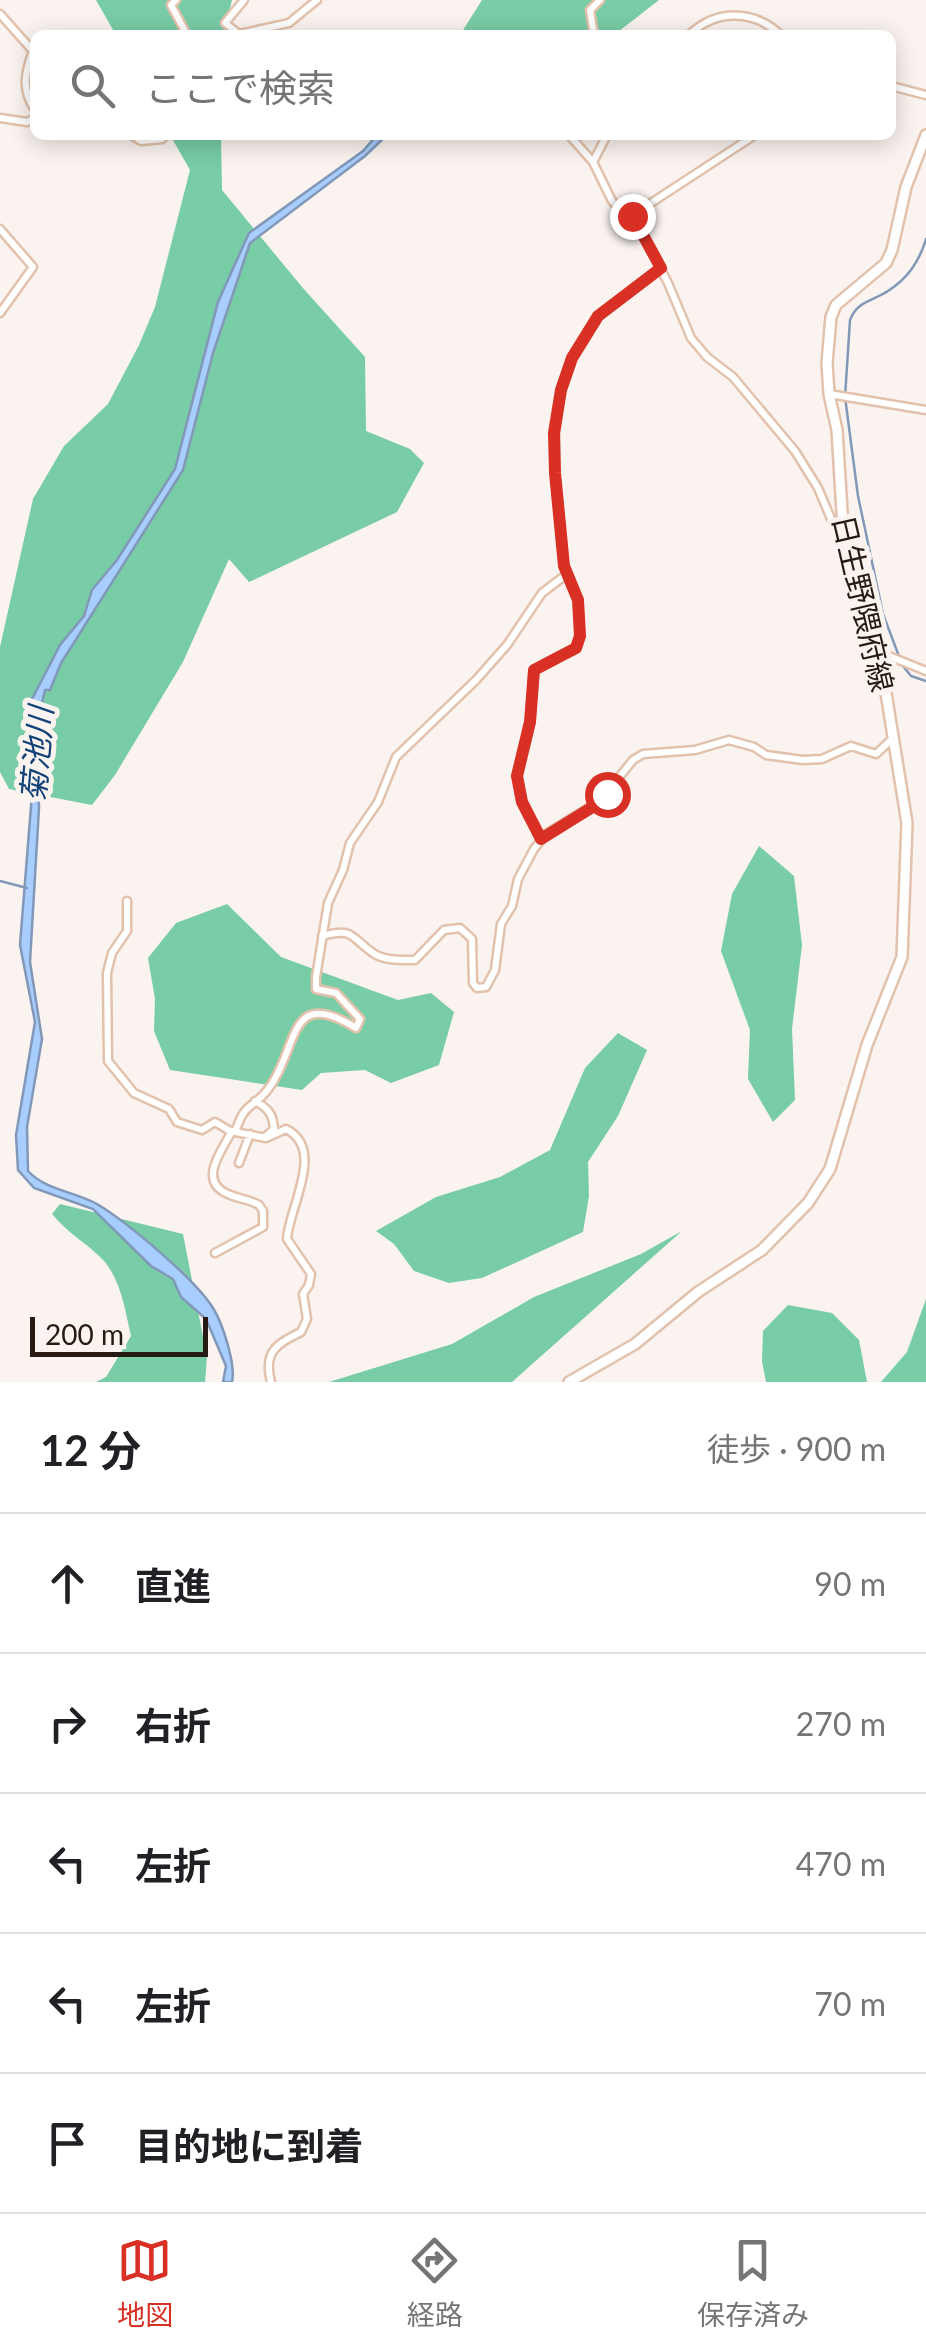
<!DOCTYPE html>
<html lang="ja">
<meta charset="utf-8">
<style>
:root{--surface:#fff;--page:#f2f2f2;--text:#202124;--muted:#757577;--line:#e0e0e0;--accent:#d93025}
body{margin:0;font-family:Lato,"Noto Sans JP",sans-serif;background:var(--page);color:var(--text)}
.scale{position:absolute;left:30px;bottom:25px;width:178px;box-sizing:border-box;padding-left:10px;border:5px solid #261a12;border-top:0;font-size:28px;line-height:35px;white-space:nowrap;color:#261a12;-webkit-text-stroke:8px #faf3ef;paint-order:stroke}
.stop{position:absolute;width:30px;height:30px;margin:-22px;border:8px solid #d93025;border-radius:50%;background:#fff}
.stop.end{background:#d93025;border-color:#fff;box-shadow:0 2px 10px #0008}
.list{margin:0;padding:0;list-style:none}
h2{display:flex;justify-content:space-between;align-items:center;height:130px;margin:0;padding:0 40px;font-size:42px}
h2 small{font-size:32px;font-weight:400;color:var(--muted)}
.list li{display:grid;grid-template-columns:65px 1fr auto;gap:30px;align-items:center;box-sizing:border-box;height:140px;padding:0 40px;border-top:2px solid var(--line)}
.list b{display:block;font-size:38px;white-space:nowrap}
.list em{font-size:32px;font-style:normal;color:var(--muted)}
.icon{flex:none;width:55px;height:55px;fill:none;stroke:currentColor;stroke-width:2;stroke-linecap:round;stroke-linejoin:round}
.map{position:relative;flex:none;width:926px;height:1382px;overflow:hidden}
.search{position:absolute;background:var(--surface);box-shadow:0 5px 25px #0003;left:30px;right:30px;top:30px;height:110px;display:flex;align-items:center;gap:25px;box-sizing:border-box;padding:0 35px;border-radius:15px;color:var(--muted);font-size:38px}
.sheet{height:830px;background:var(--surface)}
nav{display:flex;justify-content:space-around;align-items:center;box-sizing:border-box;height:140px;border-top:2px solid var(--line);background:var(--surface);font-size:28px;color:var(--muted)}
nav a{display:grid;justify-items:center;gap:5px}
nav .on{color:var(--accent)}
.map>svg:first-child{display:block}
</style>
<div class="map">
<svg width="926" height="1382" viewBox="0 0 926 1382">
<rect width="100%" height="100%" fill="#faf3ef"/>
<!-- forest -->
<path fill="#78cca6" d="M96,0h136l-8,35h-108z
M482,0h177l-45,35h-154z
M170,135h51l1,55 80,97 63,70 1,74 44,18 14,14 -27,49 -148,70 -20,-23 -46,103 -68,113 -23,30 -83,-16 -9,-17v-125l33,-148 31,-53 44,-42 31,-59 16,-38 35,-137z
M759,846l35,30 8,69 -10,84 3,71 -22,22 -25,-43 2,-49 -29,-79 11,-57z
M227,904l54,53 117,43 33,-7 23,19 -15,53 -48,18 -26,-13 -44,3 -19,17 -132,-20 -16,-39 1,-32 -7,-41 28,-35z
M618,1033l29,17 -29,66 -30,46 1,34 -6,36 -101,46 -33,5 -35,-12 -20,-27 -18,-13 60,-34 64,-20 50,-27 35,-82z
M60,1204l123,30 24,123 -2,25h-109l10,-5 25,-41c-6,-26 -9,-52 -26,-74 -15,-17 -37,-28 -53,-48z
M682,1231l-170,151h-183l123,-38 82,-47 107,-43z
M926,1299v83h-45l26,-30z
M788,1305l44,8 27,27 8,42h-101l-4,-21 1,-30z"/>
<!-- water -->
<path fill="#a8ceff" stroke="#8198b8" stroke-width="2.5" d="M377,135h10l-22,21 -115,87 -37,110 -30,117 -122,193 -11,27h-5l-8,35 2,83 -9,154 12,77 -15,88 1,44c19,20 46,20 69,33 30,18 98,75 116,104 10,16 23,57 19,74h-9l3,-16 -20,-47 -25,-22 -8,-18 -22,-13 -58,-57 -59,-21 -16,-18 -2,-35 19,-113 -15,-77 13,-164 -3,-78 30,-58 24,-29 8,-26 25,-30 58,-91 43,-167 31,-69 114,-82z"/>
<g fill="none" stroke-linecap="round" stroke-linejoin="round">
<!-- stream -->
<path stroke="#8198b8" stroke-width="2.5" d="M900,659l-17,-45 -25,-118 -13,-99 5,-77c7,-19 23,-19 38,-29 20,-13 31,-29 38,-52
M903,666l8,10 15,5
M0,881l27,7"/>
<!-- minor casing -->
<g stroke="#e2c2ac" stroke-width="11">
<path id="minor" d="M176,0l-5,5 16,30
M244,0l-19,23 14,11 50,-11 28,-23
M0,14l33,37c-8,21 -12,39 2,59
M594,35l-4,-25 10,-10
M689,35c27,-26 64,-26 92,0
M891,86l35,9
M0,118l27,4 8,-4
M131,135l10,6 21,-2 4,-4
M569,135l24,27 19,39 31,34 25,48 23,55 16,19 26,20 62,74 23,37 16,38 13,14
M593,162l14,-27
M628,218l127,-83
M0,229l33,38 -33,46
M829,394l97,16
M879,652l47,19
M541,839l-19,-37 -5,-27 13,-52 4,-53 42,-22 4,-12 -2,-37 -14,-33 -9,-93v-40l6,-43 11,-33 26,-41 63,-48
M127,901v30l-15,22 -5,20 1,88 26,32 35,16 8,13 25,8 13,-8 15,9 36,7 20,-9c40,20 3,78 1,110l24,35 -2,11 -6,9 4,25 -6,13c-24,12 -38,19 -30,50
M322,936c32,-9 28,1 51,17 11,8 29,7 42,7l29,-30 16,-2 12,11 1,44 4,5 9,-1 9,-17 6,-46 11,-18 6,-27 16,-30 12,-15 54,-33 33,-41 10,-6 52,-4 34,-10 25,7 12,8 37,5 19,-1 29,-13 25,8 16,-15
M255,1101c13,7 18,13 19,28l-9,8
M236,1130c9,-29 18,-21 33,-42 30,-40 18,-103 87,-60l4,-9 -24,-26 -20,-4v-12l12,-74 15,-33 7,-27 28,-41 18,-45 80,-77 31,-35 35,-52 25,-19
M239,1163l11,-29
M215,1253l48,-26v-16l-4,-6c-10,-6 -21,-6 -31,-11 -31,-13 -6,-44 4,-63"/>
</g>
<!-- major casing -->
<g stroke="#e2c2ac" stroke-width="14">
<path id="major" d="M569,1382l66,-38 63,-52 64,-42 46,-47 22,-34 37,-124 35,-88 5,-134 -31,-192 -29,-90 -5,-29 -5,-82 -8,-36 -2,-31 4,-46 5,-12 50,-42 6,-13 14,-63 20,-52"/>
</g>
<!-- minor -->
<use href="#minor" stroke="#fff" stroke-width="6"/>
<!-- major -->
<use href="#major" stroke="#fff" stroke-width="9"/>
</g>
<g fill="none" stroke-linecap="round" stroke-linejoin="round">
<!-- route -->
<path stroke="#d93025" stroke-width="12" d="M607,794l-16,14 -50,31 -19,-37 -5,-26 13,-54 4,-52 42,-22 4,-12 -2,-36 -14,-34 -9,-93 -1,-40 7,-43 11,-32 26,-42 63,-48 -18,-33 -15,-17 4,-2"/>
</g>
<g text-anchor="middle" dominant-baseline="central" stroke-width="10" stroke-linejoin="round" paint-order="stroke">
<!-- street labels -->
<g font-size="30" fill="#261a12" stroke="#faf3ef">
<text transform="translate(864 603) rotate(77)">日生野隈府線</text>
</g>
<!-- water labels -->
<g font-size="32" font-style="italic" fill="#124277" stroke="#faf3ef">
<text transform="translate(36 754) rotate(-85)">菊池川</text>
</g>
</g>
</svg>
<div class="scale">200 m</div>
<div class="stop" style="left:607px;top:794px"></div>
<div class="stop end" style="left:632px;top:216px"></div>
<div class="search"><svg class="icon" aria-label="search" viewBox="0 0 24 24"><circle cx="10" cy="10" r="6"/><path d="M15 15l6 6"/></svg>ここで検索</div>
</div>
<section class="sheet">
<h2>12 分<small>徒歩 · 900 m</small></h2>
<ul class="list">
<li><svg class="icon" aria-label="ahead" viewBox="0 0 24 24"><path d="M12 20V5M6 11l6-6 6 6"/></svg><div><b>直進</b></div><em>90 m</em></li>
<li><svg class="icon" aria-label="right" viewBox="0 0 24 24"><path d="M7 20v-9h11M14 6l5 5-5 5"/></svg><div><b>右折</b></div><em>270 m</em></li>
<li><svg class="icon" aria-label="left" viewBox="0 0 24 24"><path d="M17 20v-9H6M10 6l-5 5 5 5"/></svg><div><b>左折</b></div><em>470 m</em></li>
<li><svg class="icon" aria-label="left" viewBox="0 0 24 24"><path d="M17 20v-9H6M10 6l-5 5 5 5"/></svg><div><b>左折</b></div><em>70 m</em></li>
<li><svg class="icon" aria-label="arrive" viewBox="0 0 24 24"><path d="M6 21V4h12l-3 4 3 4H6"/></svg><div><b>目的地に到着</b></div></li>
</ul>
</section>
<nav>
<a class="on"><svg class="icon" aria-label="map" viewBox="0 0 24 24"><path d="M3 6l6-2 6 2 6-2v14l-6 2-6-2-6 2zM9 4v14M15 6v14"/></svg>地図</a>
<a><svg class="icon" aria-label="directions" viewBox="0 0 24 24"><path d="M12 3l9 9-9 9-9-9zM9 14v-3h6M13 9l2 2-2 2"/></svg>経路</a>
<a><svg class="icon" aria-label="saved" viewBox="0 0 24 24"><path d="M7 4h10v16l-5-4-5 4z"/></svg>保存済み</a>
</nav>
